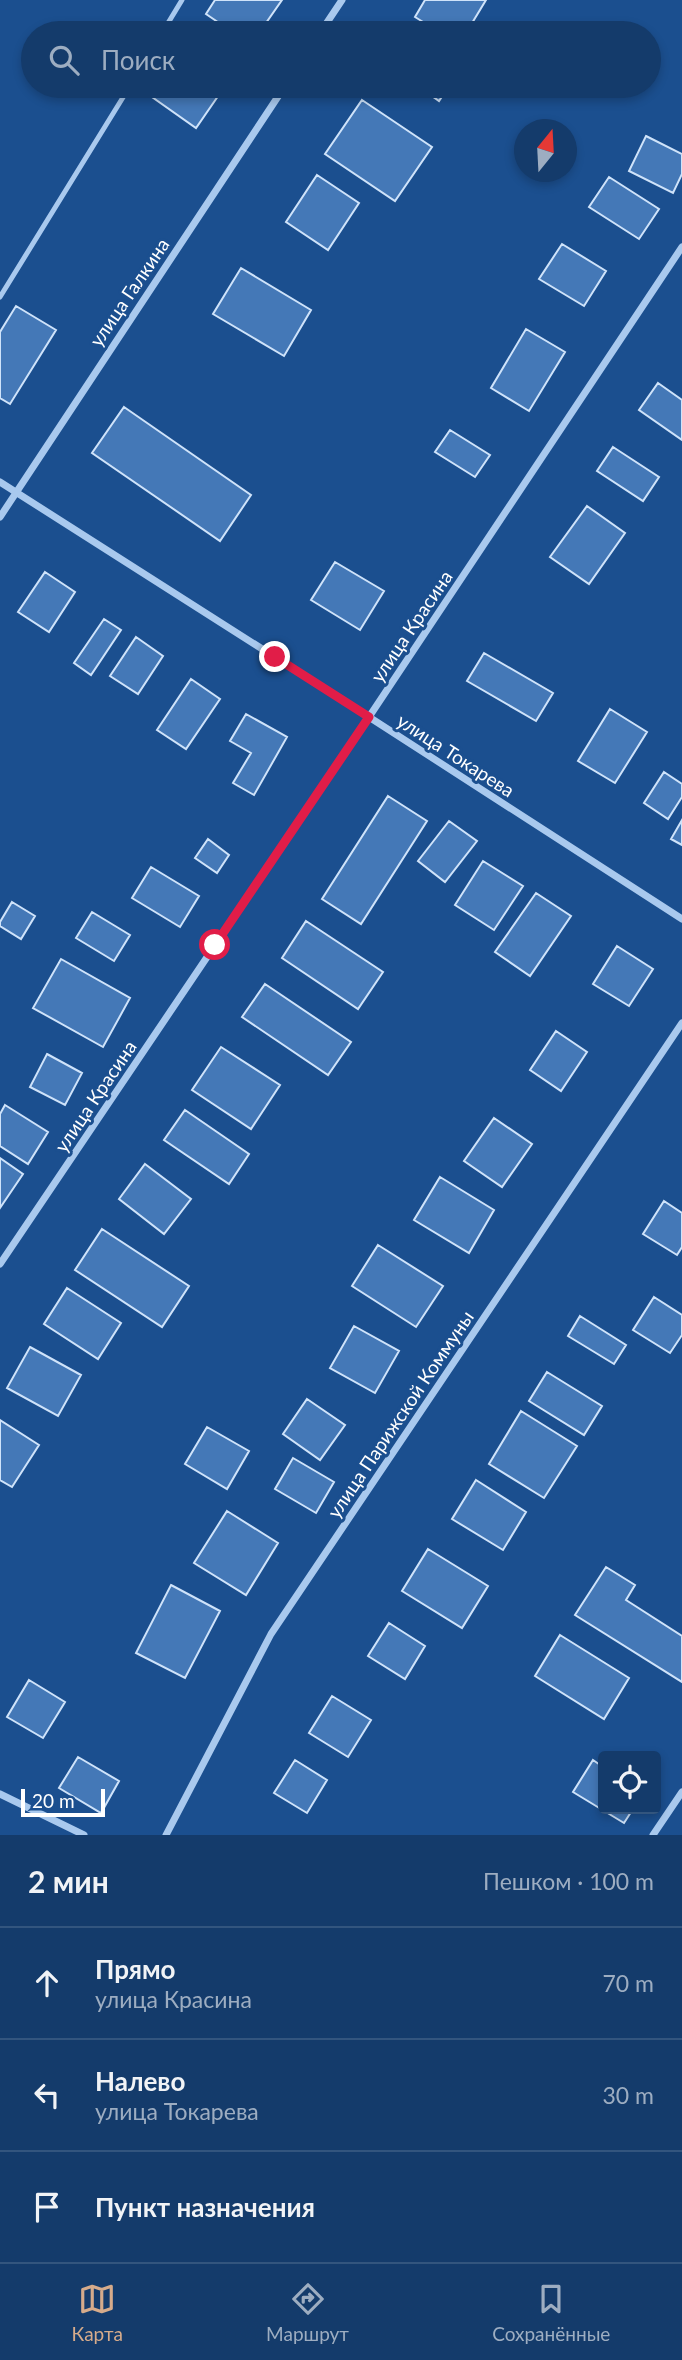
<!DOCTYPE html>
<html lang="ru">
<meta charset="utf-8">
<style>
:root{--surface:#143b6b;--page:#1d4271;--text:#f1f3f6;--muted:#9dadc1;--line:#33557e;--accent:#d6ab8b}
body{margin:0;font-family:Lato,sans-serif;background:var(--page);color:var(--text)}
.controls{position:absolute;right:21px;bottom:21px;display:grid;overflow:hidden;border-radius:7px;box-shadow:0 4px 10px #0003}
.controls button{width:63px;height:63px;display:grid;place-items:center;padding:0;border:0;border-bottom:2px solid var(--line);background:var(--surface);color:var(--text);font:35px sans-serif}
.compass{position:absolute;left:514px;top:119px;width:63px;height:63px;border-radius:50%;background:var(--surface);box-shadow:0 4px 10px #0003;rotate:18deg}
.scale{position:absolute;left:21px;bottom:18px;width:84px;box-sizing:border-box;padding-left:7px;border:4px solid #fff;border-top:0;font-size:19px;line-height:24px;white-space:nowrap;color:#fff;-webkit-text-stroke:5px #1b4f8f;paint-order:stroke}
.stop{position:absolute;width:21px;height:21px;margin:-16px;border:5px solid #e11d48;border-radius:50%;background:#fff}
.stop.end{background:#e11d48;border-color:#fff;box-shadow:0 2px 7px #0008}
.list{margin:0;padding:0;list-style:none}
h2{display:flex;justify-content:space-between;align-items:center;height:91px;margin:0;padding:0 28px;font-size:30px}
h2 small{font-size:23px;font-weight:400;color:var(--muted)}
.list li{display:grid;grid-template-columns:46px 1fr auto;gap:21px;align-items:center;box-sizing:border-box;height:112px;padding:0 28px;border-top:2px solid var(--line)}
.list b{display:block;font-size:26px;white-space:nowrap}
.list p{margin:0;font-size:23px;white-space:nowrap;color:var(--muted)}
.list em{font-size:23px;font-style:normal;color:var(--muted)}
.icon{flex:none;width:38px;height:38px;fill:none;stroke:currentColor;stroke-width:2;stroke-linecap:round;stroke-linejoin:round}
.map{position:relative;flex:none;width:682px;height:1835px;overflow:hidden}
.search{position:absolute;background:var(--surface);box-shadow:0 4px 10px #0003;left:21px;right:21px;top:21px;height:77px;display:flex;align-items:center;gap:18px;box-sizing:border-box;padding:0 24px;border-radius:38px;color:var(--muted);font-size:26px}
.sheet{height:427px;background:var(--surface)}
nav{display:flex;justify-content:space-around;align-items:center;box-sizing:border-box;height:98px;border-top:2px solid var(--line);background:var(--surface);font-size:19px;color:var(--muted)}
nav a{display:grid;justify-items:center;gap:4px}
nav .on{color:var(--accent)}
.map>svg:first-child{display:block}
</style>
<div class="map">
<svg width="682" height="1835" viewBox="0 0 682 1835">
<rect width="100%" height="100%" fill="#1b4f8f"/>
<!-- building -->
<path fill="#4478b7" stroke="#cfe3fa" stroke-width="2" d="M215,0h67l-23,33h-25l-28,-19z
M425,0h61l-20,33h-25l-26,-16z
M160,86h65l-29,42 -44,-31z
M418,86h31l-10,15z
M362,100l70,47 -37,54 -70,-47z
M646,136l36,18v20l-9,19 -44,-22z
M317,175l42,28 -31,47 -42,-28z
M609,177l50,32 -20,30 -50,-32z
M562,244l44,27 -22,35 -45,-27z
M241,268l70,42 -27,46 -71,-42z
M16,306l40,24 -46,74 -10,-6v-66z
M526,329l39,23 -36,59 -38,-23z
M658,383l24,17v40l-43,-30z
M124,407l127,88 -31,46 -128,-88z
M450,430l40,25 -15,22 -40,-25z
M613,447l46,30 -16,24 -46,-30z
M587,506l38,27 -36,51 -39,-27z
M335,562l49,29 -24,39 -49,-30z
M45,572l30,20 -26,40 -31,-20z
M104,619l17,11 -30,45 -17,-12z
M136,637l27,19 -25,38 -28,-18z
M484,653l69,40 -17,28 -69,-40z
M191,679l29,20 -34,50 -29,-19z
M610,709l37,23 -32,51 -37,-22z
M246,714l41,23 -33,58 -21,-12 18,-30 -21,-12z
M664,772l18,12v13l-14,22 -24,-16z
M388,796l39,25 -66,103 -39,-25z
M682,820v25l-11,-6z
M449,821l28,20 -32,41 -27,-21z
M208,839l21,16 -12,18 -22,-15z
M483,861l40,25 -29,44 -39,-25z
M151,867l48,29 -19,31 -48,-29z
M536,893l35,23 -41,60 -35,-24z
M12,902l23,14 -14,23 -21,-13v-4z
M92,912l38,23 -16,26 -38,-23z
M306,921l77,51 -25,37 -76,-51z
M617,946l36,23 -24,37 -36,-22z
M61,959l69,39 -27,49 -70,-39z
M265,984l86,58 -23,33 -86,-58z
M556,1031l31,21 -26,39 -31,-21z
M221,1047l59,38 -29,44 -59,-39z
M47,1054l35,19 -17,32 -35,-18z
M5,1105l43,27 -20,32 -28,-18v-32z
M185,1110l64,44 -20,30 -65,-44z
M494,1118l38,26 -30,43 -38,-26z
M0,1158l23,16 -23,34z
M145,1164l46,35 -27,35 -45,-35z
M440,1177l54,33 -25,43 -55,-33z
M664,1201l18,12v34l-5,8 -34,-21z
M102,1229l87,57 -27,41 -87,-57z
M378,1245l65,41 -27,41 -64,-41z
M67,1288l54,35 -23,36 -54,-35z
M654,1297l28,18v20l-12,18 -37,-23z
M580,1316l46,29 -12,19 -46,-28z
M354,1326l45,25 -24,42 -45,-25z
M30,1347l51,28 -23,41 -51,-28z
M547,1372l55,34 -18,29 -55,-34z
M307,1399l38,26 -25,35 -37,-26z
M521,1411l56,35 -33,52 -55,-34z
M0,1420l39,25 -27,42 -12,-7z
M207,1427l42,24 -22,38 -42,-25z
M293,1458l41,24 -18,31 -41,-24z
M476,1480l50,32 -23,38 -51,-31z
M227,1511l51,32 -32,52 -52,-32z
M428,1549l60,37 -26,42 -60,-37z
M606,1567l29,18 -9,15 56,36v46l-107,-67z
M171,1585l49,26 -35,67 -49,-25z
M389,1623l36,23 -20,33 -37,-23z
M560,1635l69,43 -25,41 -69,-43z
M29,1680l36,22 -22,36 -36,-21z
M332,1696l39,24 -23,37 -39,-24z
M78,1757l41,24 -18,32 -42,-25z
M295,1760l32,20 -20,33 -33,-20z
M593,1760l10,7v42h30l-9,14 -51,-31z"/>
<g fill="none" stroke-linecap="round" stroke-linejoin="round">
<!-- lane -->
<path stroke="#a9c9ee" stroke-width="5" d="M162,33l20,-33
M0,297l130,-211"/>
<!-- street -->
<path stroke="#a9c9ee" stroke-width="7" d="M320,33l22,-33
M0,482l369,235 313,202
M0,517l285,-431
M0,1264l369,-547 313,-470
M0,1794l84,41
M166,1835l105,-201 411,-611
M653,1835l29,-43"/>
</g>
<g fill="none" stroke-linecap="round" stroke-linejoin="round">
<!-- route -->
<path stroke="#e11d48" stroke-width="9" d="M215,945l154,-228 -94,-60"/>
</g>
<g text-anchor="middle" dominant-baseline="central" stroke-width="6" stroke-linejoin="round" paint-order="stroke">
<!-- street labels -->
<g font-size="19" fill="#fff" stroke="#1b4f8f">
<text transform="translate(129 292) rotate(-56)">улица Галкина</text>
<text transform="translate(411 626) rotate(-56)">улица Красина</text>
<text transform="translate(456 755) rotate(33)">улица Токарева</text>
<text transform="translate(95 1096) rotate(-56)">улица Красина</text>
<text transform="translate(400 1414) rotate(-56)">улица Парижской Коммуны</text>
</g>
</g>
</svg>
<div class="controls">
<button><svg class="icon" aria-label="locate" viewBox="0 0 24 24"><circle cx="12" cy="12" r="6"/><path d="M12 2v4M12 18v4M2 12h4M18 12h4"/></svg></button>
</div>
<svg class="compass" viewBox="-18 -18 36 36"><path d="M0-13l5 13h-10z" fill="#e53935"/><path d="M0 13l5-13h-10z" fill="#9dadc1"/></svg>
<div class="scale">20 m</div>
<div class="stop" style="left:215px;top:945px"></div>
<div class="stop end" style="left:275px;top:657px"></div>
<div class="search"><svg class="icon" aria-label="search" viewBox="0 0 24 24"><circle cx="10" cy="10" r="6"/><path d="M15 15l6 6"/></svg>Поиск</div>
</div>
<section class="sheet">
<h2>2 мин<small>Пешком · 100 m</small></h2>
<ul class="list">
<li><svg class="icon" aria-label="ahead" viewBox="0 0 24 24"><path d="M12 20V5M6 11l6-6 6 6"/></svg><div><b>Прямо</b><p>улица Красина</p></div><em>70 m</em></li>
<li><svg class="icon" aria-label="left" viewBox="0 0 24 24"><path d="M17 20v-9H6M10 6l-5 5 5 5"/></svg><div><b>Налево</b><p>улица Токарева</p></div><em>30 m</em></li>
<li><svg class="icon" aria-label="arrive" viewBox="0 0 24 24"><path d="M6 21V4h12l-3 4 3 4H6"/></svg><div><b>Пункт назначения</b></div></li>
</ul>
</section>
<nav>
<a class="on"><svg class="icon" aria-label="map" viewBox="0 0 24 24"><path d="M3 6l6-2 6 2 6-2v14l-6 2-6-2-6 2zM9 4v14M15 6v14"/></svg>Карта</a>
<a><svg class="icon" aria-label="directions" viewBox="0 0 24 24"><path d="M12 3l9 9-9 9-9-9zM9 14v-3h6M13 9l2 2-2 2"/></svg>Маршрут</a>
<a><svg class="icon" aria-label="saved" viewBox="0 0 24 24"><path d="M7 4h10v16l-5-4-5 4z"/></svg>Сохранённые</a>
</nav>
